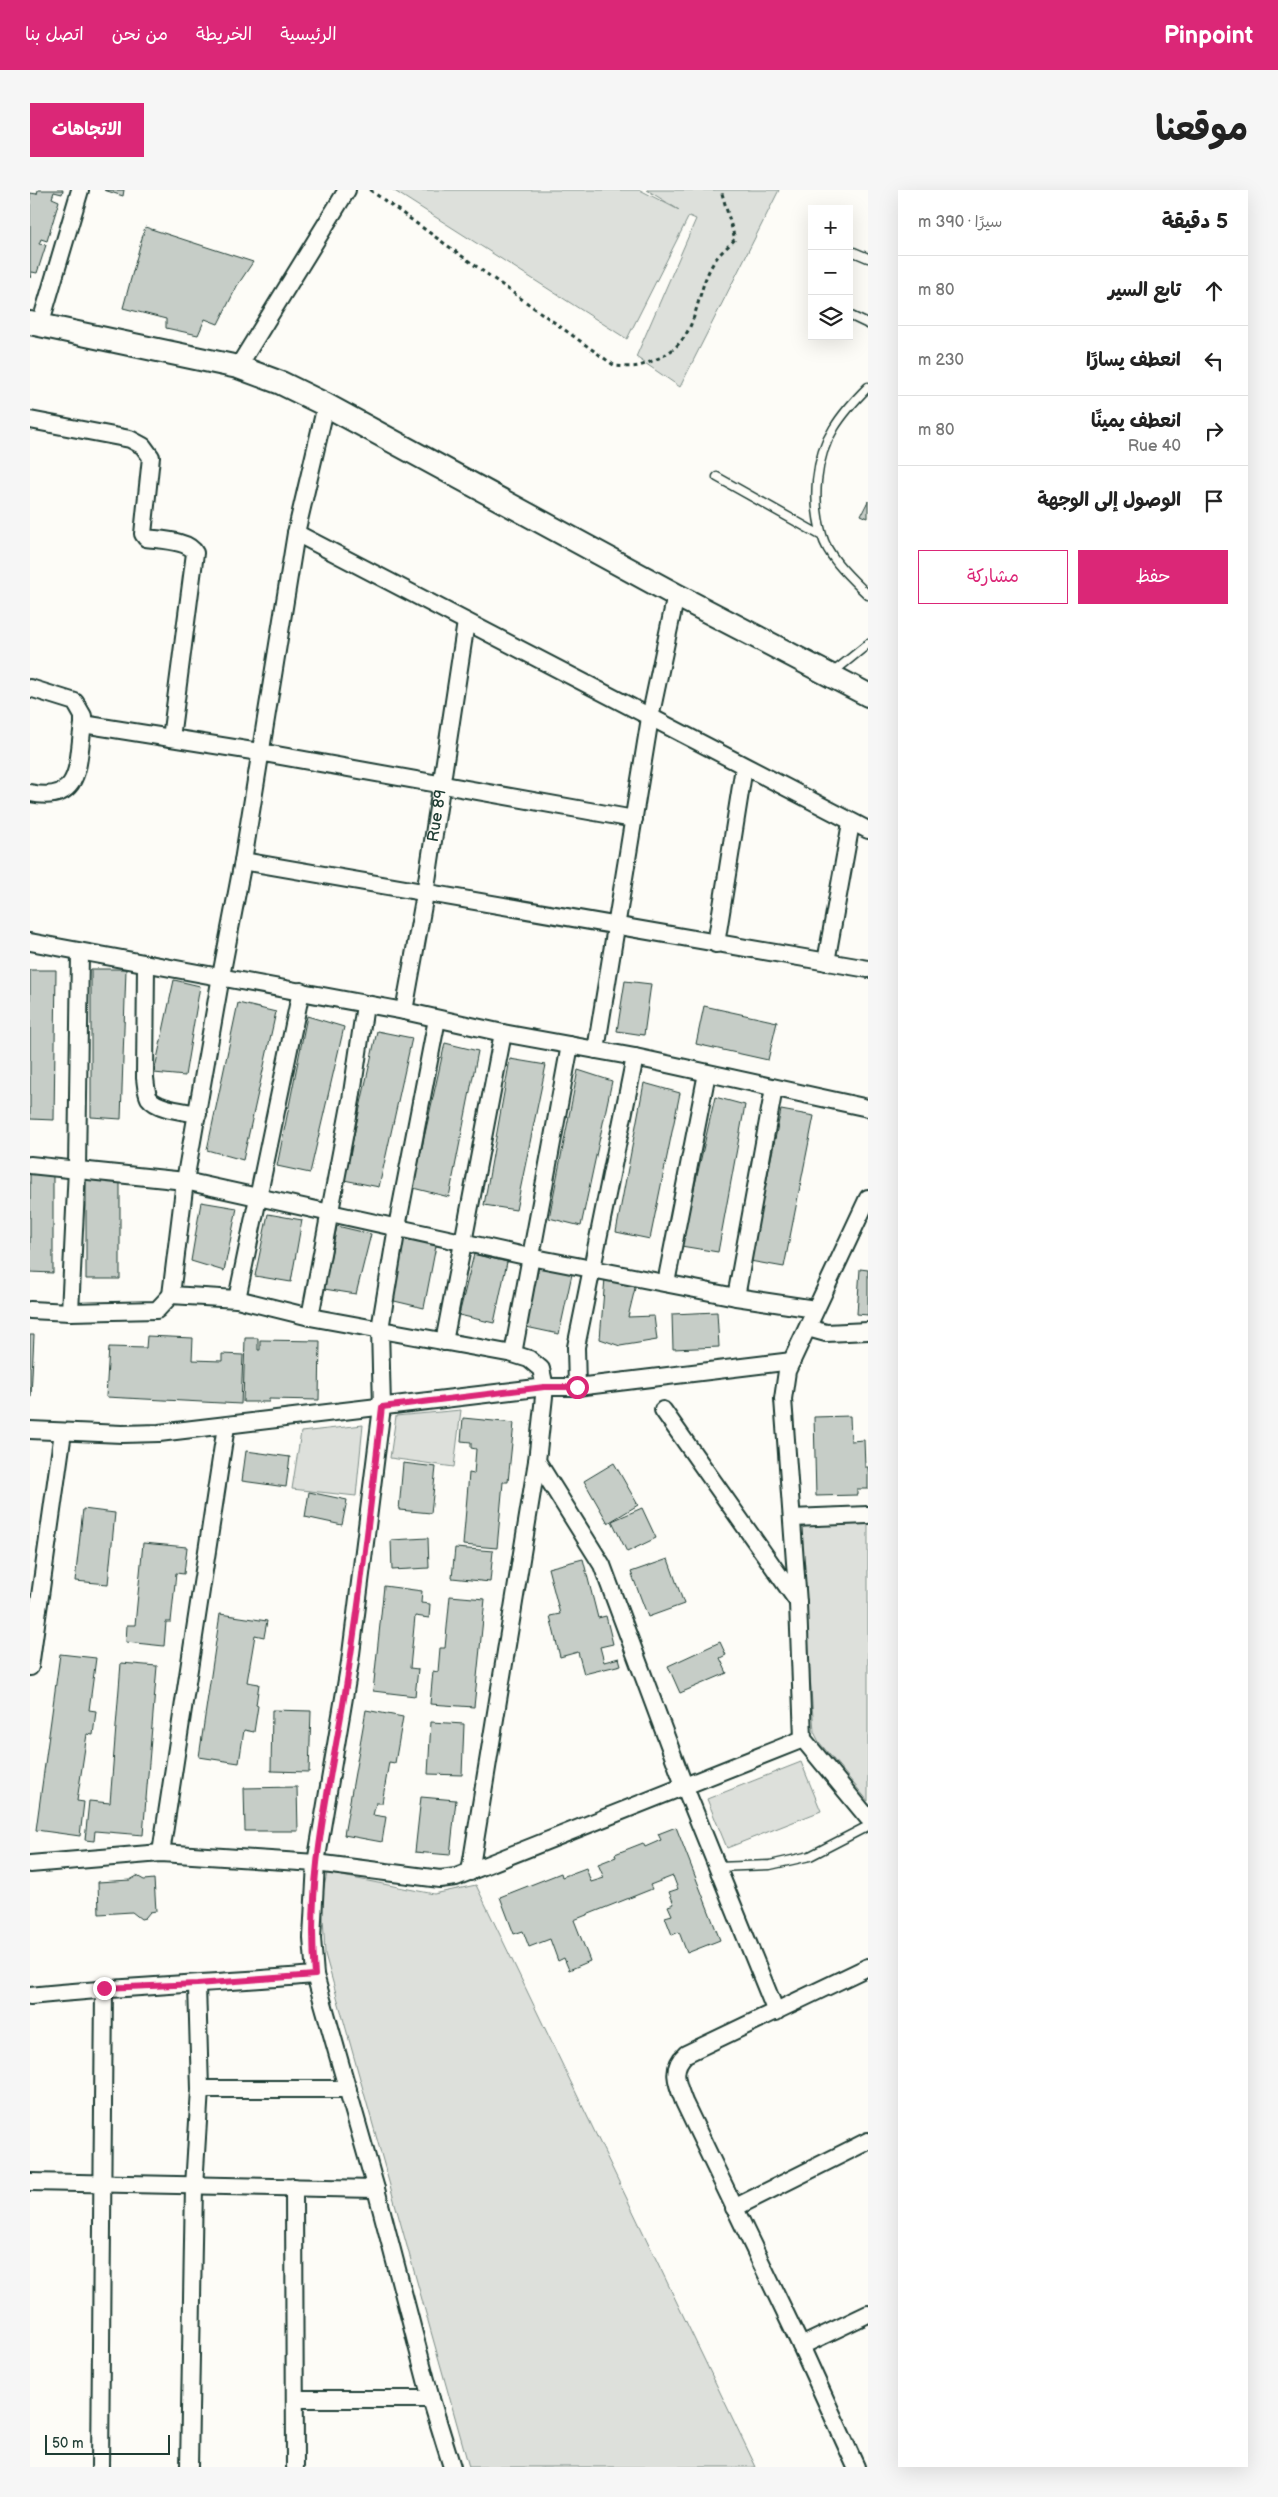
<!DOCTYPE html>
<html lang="ar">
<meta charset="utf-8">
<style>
:root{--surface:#fff;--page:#f6f6f6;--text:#222;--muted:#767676;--line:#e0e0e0;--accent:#db2777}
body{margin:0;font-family:"Balsamiq Sans","Playpen Sans Arabic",sans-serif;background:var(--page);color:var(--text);direction:rtl}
.controls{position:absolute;right:15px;top:15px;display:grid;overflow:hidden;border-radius:0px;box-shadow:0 5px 20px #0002}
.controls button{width:45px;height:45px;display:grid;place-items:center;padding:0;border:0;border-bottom:1px solid var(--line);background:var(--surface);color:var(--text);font:25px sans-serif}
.scale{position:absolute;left:15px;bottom:12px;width:125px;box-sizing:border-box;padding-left:5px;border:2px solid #1f3d34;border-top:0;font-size:14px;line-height:18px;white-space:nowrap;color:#1f3d34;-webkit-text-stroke:4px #fdfcf7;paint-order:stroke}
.stop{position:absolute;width:15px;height:15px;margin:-11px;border:4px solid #db2777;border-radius:50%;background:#fff}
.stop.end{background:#db2777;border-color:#fff;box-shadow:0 1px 5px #0008}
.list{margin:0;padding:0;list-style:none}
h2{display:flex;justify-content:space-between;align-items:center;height:65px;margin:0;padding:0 20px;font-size:21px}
h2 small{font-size:16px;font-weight:400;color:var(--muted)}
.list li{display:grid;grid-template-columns:32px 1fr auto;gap:15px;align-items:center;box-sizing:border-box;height:70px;padding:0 20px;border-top:1px solid var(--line)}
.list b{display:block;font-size:19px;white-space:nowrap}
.list p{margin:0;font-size:16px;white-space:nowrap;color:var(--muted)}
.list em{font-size:16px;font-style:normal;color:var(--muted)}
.actions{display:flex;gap:10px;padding:15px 20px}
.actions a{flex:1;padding:11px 0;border:1px solid var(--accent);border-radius:0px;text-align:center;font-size:18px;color:var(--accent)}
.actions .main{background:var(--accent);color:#fff}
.icon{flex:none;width:28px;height:28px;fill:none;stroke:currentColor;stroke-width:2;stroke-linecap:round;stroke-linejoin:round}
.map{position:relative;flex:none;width:838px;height:2277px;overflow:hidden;direction:ltr;border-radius:0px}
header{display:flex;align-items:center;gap:30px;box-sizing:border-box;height:70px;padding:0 25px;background:var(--accent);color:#fff}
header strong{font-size:24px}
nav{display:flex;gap:28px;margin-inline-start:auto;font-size:18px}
.intro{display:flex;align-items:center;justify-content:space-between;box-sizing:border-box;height:120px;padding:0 30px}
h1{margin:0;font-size:35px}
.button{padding:12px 22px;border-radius:0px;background:var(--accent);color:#fff;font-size:18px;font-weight:700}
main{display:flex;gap:30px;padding:0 30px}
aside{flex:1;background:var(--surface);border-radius:0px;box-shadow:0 5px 20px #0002}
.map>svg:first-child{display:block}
</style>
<header>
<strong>Pinpoint</strong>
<nav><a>الرئيسية</a><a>الخريطة</a><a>من نحن</a><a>اتصل بنا</a></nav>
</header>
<div class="intro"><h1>موقعنا</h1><a class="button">الاتجاهات</a></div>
<main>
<aside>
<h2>5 دقيقة<small>سيرًا · 390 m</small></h2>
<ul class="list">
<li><svg class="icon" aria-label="ahead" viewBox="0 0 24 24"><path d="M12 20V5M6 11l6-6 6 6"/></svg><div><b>تابع السير</b></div><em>80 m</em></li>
<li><svg class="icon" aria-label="left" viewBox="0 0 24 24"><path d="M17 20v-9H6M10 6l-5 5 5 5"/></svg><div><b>انعطف يسارًا</b></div><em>230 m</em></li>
<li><svg class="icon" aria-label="right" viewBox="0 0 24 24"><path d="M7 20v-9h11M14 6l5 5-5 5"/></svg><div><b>انعطف يمينًا</b><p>Rue 40</p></div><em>80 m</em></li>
<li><svg class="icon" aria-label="arrive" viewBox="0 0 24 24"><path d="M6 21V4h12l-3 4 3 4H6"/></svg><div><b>الوصول إلى الوجهة</b></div></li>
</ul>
<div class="actions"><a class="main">حفظ</a><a>مشاركة</a></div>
</aside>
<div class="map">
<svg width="838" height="2277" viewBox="0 0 838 2277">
<rect width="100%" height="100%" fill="#fdfcf7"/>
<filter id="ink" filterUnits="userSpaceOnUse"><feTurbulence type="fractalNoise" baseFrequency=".02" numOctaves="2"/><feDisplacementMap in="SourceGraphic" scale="10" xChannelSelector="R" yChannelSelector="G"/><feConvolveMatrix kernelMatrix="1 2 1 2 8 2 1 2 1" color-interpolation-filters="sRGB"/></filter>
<g filter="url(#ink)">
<!-- green -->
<path fill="#dde0db" stroke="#7e8e88" d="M363,0h247l39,20 -32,-20h132l-99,197 -44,-30 60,-138 -7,-3 -62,123z
M431,1220l-7,57 -64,-9 6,-42z
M333,1235l-7,71 -64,-7 9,-57z
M838,1331v280l-49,-59 -5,-10 -14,-200 1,-4 8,-3z
M771,1572l20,49 -94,37 -20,-49z
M297,1683l107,21 42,-9 280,582h-287l-144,-513 -3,-57z"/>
<!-- building -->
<path fill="#c6cdc7" stroke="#1f3d34" d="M8,0h25l-1,4 -8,-2 -2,6 7,3 -12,40 -6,-2 -2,5 7,1 -9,28 -5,-1 -2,6v-85l7,1z
M74,0h20l-1,6z
M115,37l108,35 -16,24 -19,38 -13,-5 -7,16 -32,-7v-9l-43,-11z
M838,311v17l-7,-3z
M61,779h35l-5,150 -30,-2z
M0,780h26l-2,150 -24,-1z
M144,790l26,6 -15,90 -31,-3z
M595,791l26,3 -7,51 -27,-4z
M208,813l38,9 -33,148 -36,-10z
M674,816l73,16 -9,38 -72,-16z
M277,826l37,11 -34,146 -33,-7z
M347,841l35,7 -33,149 -35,-7z
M415,853l33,8 -29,146 -36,-9z
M480,869l36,6 -30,145 -32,-5z
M548,880l34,11 -31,145 -32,-8z
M614,893l36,10 -30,146 -34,-7z
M685,907l30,8 -27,147 -37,-6z
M751,920l33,6 -30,151 -34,-6z
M23,983v100l-23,-1v-98z
M90,985v104h-34v-103z
M171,1012l36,6 -13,63 -33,-10z
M238,1024l34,6 -11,62 -36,-6z
M307,1036l34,8 -15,60 -32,-5z
M374,1047l32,9 -12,62 -34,-8z
M444,1064l33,8 -13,61 -35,-8z
M509,1076l33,8 -13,60 -33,-7z
M830,1079l8,1v45l-11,-1z
M575,1088l31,6 -8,33 26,-1 3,24 -37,6 -20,-7z
M687,1122l2,35 -46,2 -1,-35z
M0,1145h4l-3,62h-1z
M117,1146l46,2 -1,22 30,1v-7l21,1 -2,49 -135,-7 3,-50 37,1z
M215,1148h13v12h2v-10l60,1 -1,59 -50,-1v3h-26z
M820,1226l1,25 13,-1 1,27h3v22h-11v6l-41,1 -2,-79z
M433,1228l51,5 -6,59h-5l-6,66 -34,-3 6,-72 5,1 2,-25 -5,-1v-6l-10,-1z
M216,1261l44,6 -4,30 -44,-6z
M373,1273l33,4 -5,46 -32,-3z
M584,1273l24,42 -30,18 -24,-42z
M279,1302l38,8 -5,25 -37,-8z
M612,1318l14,30 -29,14 -15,-31z
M53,1319l32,4 -7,71 -33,-3z
M398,1348l1,30 -37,2 -1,-30z
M113,1353l44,4 -3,27 -8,-1 -5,49h-5l-2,24 -38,-4 1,-17h8z
M425,1358l38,3 -3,31 -38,-4z
M553,1369l15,59 8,-2 7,28 -13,3 4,15 15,-4 2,7 -37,9 -6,-22 -18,5 -10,-41 10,-2 -12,-46z
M638,1369l16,45 -36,13 -17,-45z
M354,1396l38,5 -1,12 9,1 -1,14 -14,-2 -5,52 8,1 -3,27 -42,-5z
M420,1406l35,3 -11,108 -44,-3 3,-33 5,1 2,-24h5z
M190,1424l47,7 -3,16 -9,-2 -8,47 12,2 -3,21 2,1 -4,26 -10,-2 -5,33 -40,-6z
M690,1452l6,13 -6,3 7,15 -47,20 -12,-27z
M30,1464l36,4 -7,52 7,1 -3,24 -6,-1 -10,67 7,1 -4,34 -44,-6z
M91,1473l36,3 -14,169 -48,-4 -1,10 -9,-1 4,-39 21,2z
M242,1520l39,1 -2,61 -38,-1z
M336,1520l37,7 -8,46 -6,-1 -7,41h-6l-3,12 13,2 -4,25 -38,-7z
M401,1532l33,2 -2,51 -34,-1z
M267,1597l1,44h-53l-1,-43z
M391,1607l35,3 -6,55 -35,-3z
M646,1637l44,113 -33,13 -8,-21 -7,3 -7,-18 7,-2 -4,-9 6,-2 -5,-12 9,-3 -5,-13 -23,9 2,4 -78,31 16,41 -21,9 -5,-12 -6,3 -8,-22 -21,8 -6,-16 -9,3 -14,-37 61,-24 1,4 24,-9 5,14 13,-4 -6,-14 18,-7 -1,-3 28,-11 2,4 16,-7 -3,-6z
M107,1686l7,4 10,-1 2,32 -6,1 -5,6 -4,1 -9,-7 -33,2 -1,-32 32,-2z"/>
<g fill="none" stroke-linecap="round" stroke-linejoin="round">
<!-- lane casing -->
<g stroke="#1f3d34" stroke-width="11">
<path id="lane" d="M819,60l19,8
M819,125l19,9
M838,197c-12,12 -25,26 -34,41 -19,30 -22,73 -12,107 6,23 30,44 46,60
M687,287l105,59
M801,484l37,-30
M687,1677l53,-2 40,-9 58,-30"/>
</g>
<!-- street casing -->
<g stroke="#1f3d34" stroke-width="20">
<g id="street">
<path d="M10,135l40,-135"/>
<path d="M208,177l109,-177"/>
<path d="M0,230l100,19 13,7 8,11 -8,77 3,4c13,2 43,2 49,15l-24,185"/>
<path d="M266,343l572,297"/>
<path d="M0,498l45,14 8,14v8c-6,39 0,80 -53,69"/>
<path d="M53,534l176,28 375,67"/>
<path d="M213,671l625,108"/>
<path d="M0,752l374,69 99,22 132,24 233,51"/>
<path d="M686,754l28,-177"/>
<path d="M796,772l25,-139"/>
<path d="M116,775l-1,113c1,6 1,14 4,20 9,12 36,13 49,16"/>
<path id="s1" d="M374,821l21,-117 41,-272"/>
<path d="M407,829l-40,208 -17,102 2,78 -32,255 -34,201 -4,75 3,37 61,214 55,210 21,68"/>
<path d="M566,860l54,-332 26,-123"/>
<path d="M0,975l155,16 345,76 206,40 79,12"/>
<path d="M838,1008l-81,173 -4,28 15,204 5,136 65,79"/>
<path d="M636,1093l41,-210"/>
<path d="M141,1105l14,-114 36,-205 22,-115 53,-328 30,-128"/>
<path d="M706,1107l38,-209"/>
<path d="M207,1109l64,-308"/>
<path d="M0,1120l40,2 87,-2 14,-15 66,4 73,18 203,37 16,5 12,10 4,18 -8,74 -67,411"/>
<path d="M40,1122l7,-143 3,-216"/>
<path d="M280,1127l41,-217 14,-95"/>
<path d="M778,1138l18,5 42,-2"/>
<path d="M414,1152l59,-309"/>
<path d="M483,1164l57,-309"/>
<path d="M547,1197l-1,-40 59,-290"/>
<path d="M633,1220l135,192"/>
<path d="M0,1240l92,4 37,-1 386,-46h32l215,-26"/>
<path d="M507,1271l65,104 82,220 92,227"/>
<path d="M762,1328l76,-3"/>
<path d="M0,1477l33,-235"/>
<path d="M131,1663l65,-427"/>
<path d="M0,1674l131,-11 155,10 124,16 16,-2 347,-138"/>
<path d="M0,1806c95,-10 190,-13 285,-21"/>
<path d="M170,1899h148"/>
<path d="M0,1992l346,7"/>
<path d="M264,1997l1,280"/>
<path d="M704,2018l134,-67"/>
<path d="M771,2156l67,-32"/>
<path d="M265,2209h136"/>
<path d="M70,2277l4,-479"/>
<path d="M159,2277l5,-281 6,-97 -3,-104"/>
<path d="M826,2277l-55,-121 -117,-244c-7,-18 -14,-34 2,-48l182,-87"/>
</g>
</g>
<!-- secondary casing -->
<g stroke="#1f3d34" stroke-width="26">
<path id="secondary" d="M0,133l208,44 43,16 45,22 350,190 192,100"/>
</g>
<!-- path -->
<path stroke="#1f3d34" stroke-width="3" stroke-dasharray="4 4" stroke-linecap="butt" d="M340,0l245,176c22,2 24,1 44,-8 44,-21 33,-65 57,-99 5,-7 13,-13 19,-20l-14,-49"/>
<!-- lane -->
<use href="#lane" stroke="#fdfcf7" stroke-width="8"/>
<!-- street -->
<use href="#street" stroke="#fdfcf7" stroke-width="16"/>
<!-- secondary -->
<use href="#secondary" stroke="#fdfcf7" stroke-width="22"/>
</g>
</g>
<g fill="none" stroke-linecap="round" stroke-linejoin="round" filter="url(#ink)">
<!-- route -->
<path stroke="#db2777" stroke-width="6" d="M74,1798l93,-4 118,-9c-10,-106 20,-209 35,-314 13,-84 22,-169 32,-254l162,-20h33"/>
</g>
<g text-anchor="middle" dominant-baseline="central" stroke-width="4" stroke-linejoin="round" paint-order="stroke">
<!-- street labels -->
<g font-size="16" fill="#1f3d34" stroke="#fdfcf7">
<text stroke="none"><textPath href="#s1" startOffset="198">Rue 89</textPath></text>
</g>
</g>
</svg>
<div class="controls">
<button>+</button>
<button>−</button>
<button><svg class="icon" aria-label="layers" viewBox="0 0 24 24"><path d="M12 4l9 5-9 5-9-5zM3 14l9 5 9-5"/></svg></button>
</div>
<div class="scale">50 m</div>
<div class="stop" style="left:547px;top:1197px"></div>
<div class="stop end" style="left:74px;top:1798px"></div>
</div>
</main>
